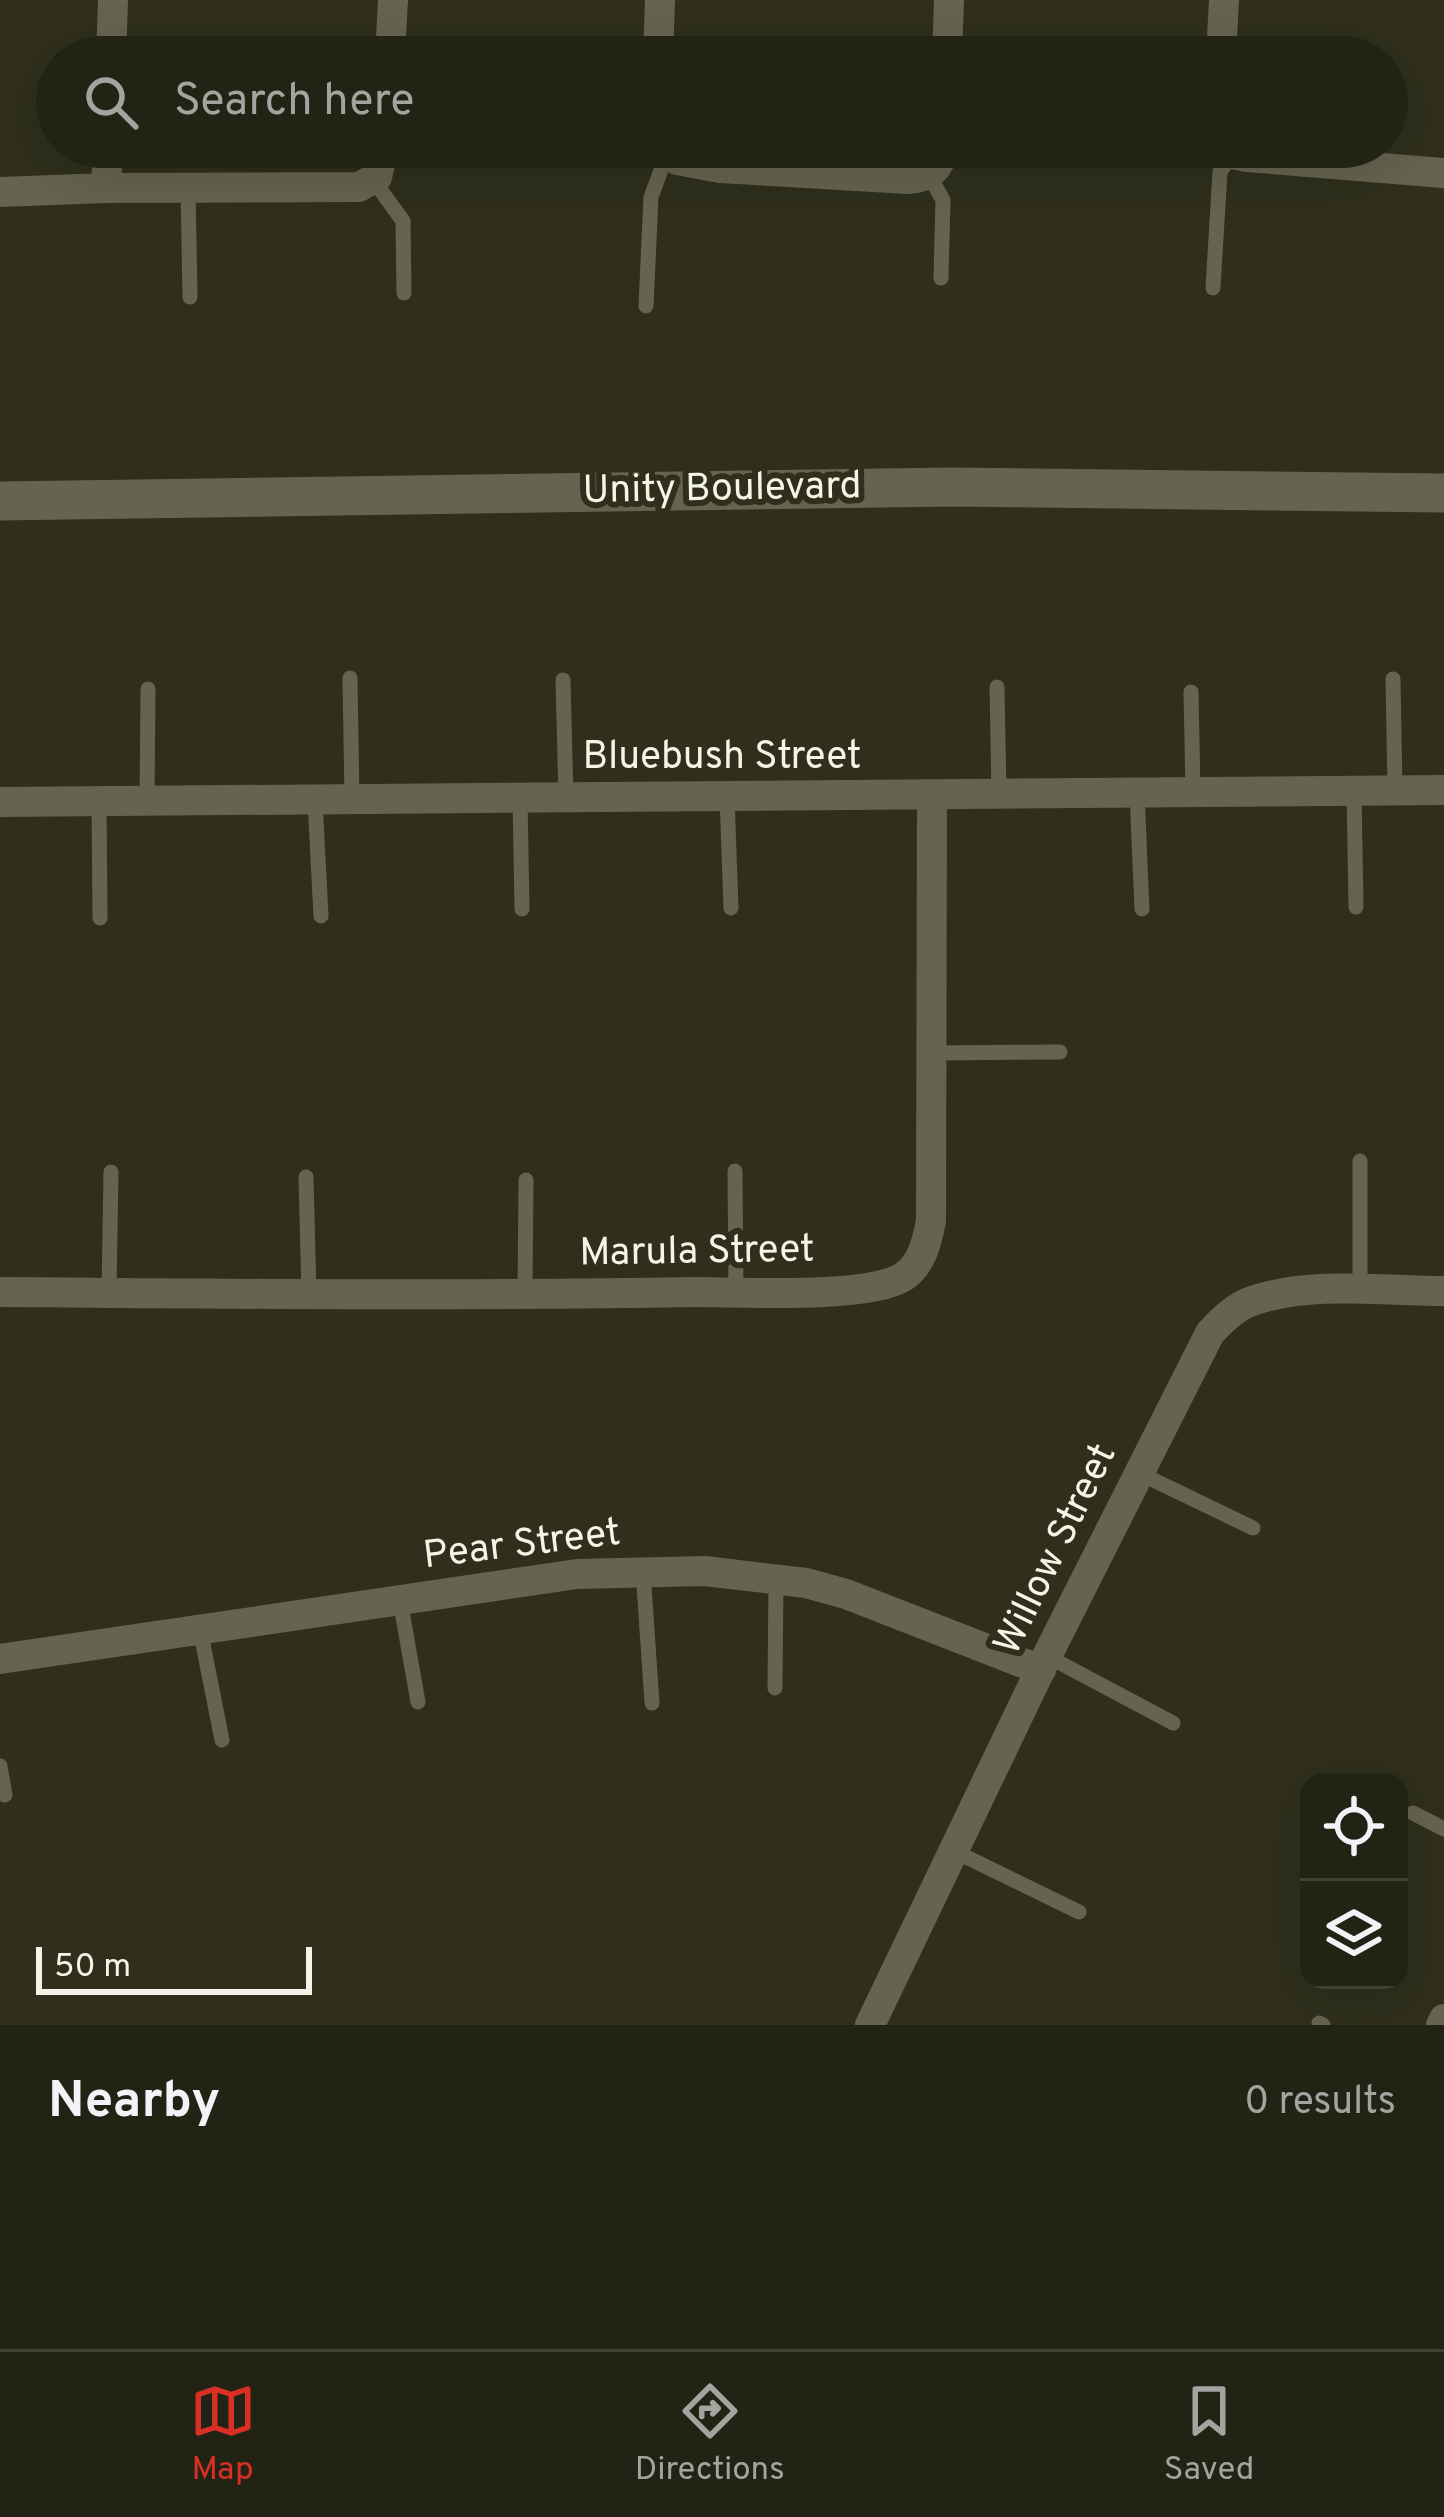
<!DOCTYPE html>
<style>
:root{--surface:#232315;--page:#2f2f22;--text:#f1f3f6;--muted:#a3a4a0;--line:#404034;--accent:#d93025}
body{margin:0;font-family:Overpass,sans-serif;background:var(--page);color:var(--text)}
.controls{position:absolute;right:36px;bottom:36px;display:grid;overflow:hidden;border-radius:24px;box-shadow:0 12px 48px #0002}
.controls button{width:108px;height:108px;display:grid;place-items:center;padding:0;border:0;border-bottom:3px solid var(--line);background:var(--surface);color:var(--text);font:60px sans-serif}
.scale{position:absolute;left:36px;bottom:30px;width:276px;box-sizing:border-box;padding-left:12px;border:6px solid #f4f4e8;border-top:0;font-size:33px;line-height:42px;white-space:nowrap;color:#f4f4e8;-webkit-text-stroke:9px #2f2f1c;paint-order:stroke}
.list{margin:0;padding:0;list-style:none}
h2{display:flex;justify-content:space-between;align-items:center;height:156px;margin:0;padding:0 48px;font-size:51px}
h2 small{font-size:39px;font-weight:400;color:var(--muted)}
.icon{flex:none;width:66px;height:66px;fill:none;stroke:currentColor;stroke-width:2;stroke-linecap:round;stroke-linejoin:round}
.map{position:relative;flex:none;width:1444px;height:2025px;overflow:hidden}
.search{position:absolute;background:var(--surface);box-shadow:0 12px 48px #0002;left:36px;right:36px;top:36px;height:132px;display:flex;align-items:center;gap:30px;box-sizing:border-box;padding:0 42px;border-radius:66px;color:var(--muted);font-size:45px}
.sheet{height:324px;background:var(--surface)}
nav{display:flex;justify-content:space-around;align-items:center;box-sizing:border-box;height:168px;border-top:3px solid var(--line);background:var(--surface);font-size:33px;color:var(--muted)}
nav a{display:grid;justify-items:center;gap:6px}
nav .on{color:var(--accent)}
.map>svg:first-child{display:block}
</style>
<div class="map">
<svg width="1444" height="2025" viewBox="0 0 1444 2025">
<rect width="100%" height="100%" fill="#2f2f1c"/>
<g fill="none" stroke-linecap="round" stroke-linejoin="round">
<!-- service -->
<path stroke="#656450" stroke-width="15" d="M929,175l14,25 -2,78
M374,181l29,40 1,72
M188,187l2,110
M1213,288l7,-116 12,-18
M646,306l5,-109 16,-43
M350,678l2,121
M1393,679l2,111
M563,680l3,118
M997,687l2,107
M1191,692l2,100
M1354,791l2,116
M1137,793l5,116
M727,797l4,111
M520,798l2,111
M315,800l6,116
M99,801l1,117
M147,801l1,-112
M932,1053l128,-1
M735,1171l1,121
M306,1177l3,118
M1360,1290v-129
M109,1293l2,-121
M525,1295l1,-115
M1139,1473l114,55
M643,1571l9,132
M400,1600l18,102
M200,1629l22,111
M1047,1656l126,67
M775,1688l1,-109
M0,1766l5,29
M1413,1813l31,16
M954,1851l125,61
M1319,2023l4,2"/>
<!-- minor -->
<path stroke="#656450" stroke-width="30" d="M111,57l2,-57
M390,57l3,-57
M658,57l2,-57
M947,57l2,-57
M1221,57l3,-57
M664,147l13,13 43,8 188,11c22,-1 32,-10 36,-32
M1223,147l9,7 15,3 197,16
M106,188l2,-41
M0,192l106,-4 253,-1 18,-10 7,-30
M0,802l1444,-12
M0,1292c232,2 463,4 695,0 45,0 173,7 208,-15 19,-12 24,-36 28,-56l1,-426
M0,1659l577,-85 128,-3 101,12 40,11 195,76
M870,2025l177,-369 163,-323c12,-13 27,-28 45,-33 58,-19 129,-9 189,-9
M1441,2025l3,-6"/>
<!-- tertiary -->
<path stroke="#656450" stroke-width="39" d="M0,501l951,-14 493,6"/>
</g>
<g text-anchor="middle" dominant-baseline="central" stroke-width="12" stroke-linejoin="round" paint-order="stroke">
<!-- street labels -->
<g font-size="39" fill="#f4f4e8" stroke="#2f2f1c">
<text transform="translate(722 490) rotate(-1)">Unity Boulevard</text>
<text x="722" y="758">Bluebush Street</text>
<text transform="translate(697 1253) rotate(-1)">Marula Street</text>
<text transform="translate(522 1546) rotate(-7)">Pear Street</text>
<text transform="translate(1057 1550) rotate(-64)">Willow Street</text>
</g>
</g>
</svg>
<div class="controls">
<button><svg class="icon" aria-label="locate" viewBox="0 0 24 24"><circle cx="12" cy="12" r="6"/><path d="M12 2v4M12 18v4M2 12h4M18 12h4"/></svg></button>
<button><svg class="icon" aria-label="layers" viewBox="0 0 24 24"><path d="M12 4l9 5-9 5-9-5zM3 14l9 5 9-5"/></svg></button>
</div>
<div class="scale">50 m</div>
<div class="search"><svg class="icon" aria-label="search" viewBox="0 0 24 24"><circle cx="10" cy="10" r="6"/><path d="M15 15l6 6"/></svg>Search here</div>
</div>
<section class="sheet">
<h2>Nearby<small>0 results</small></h2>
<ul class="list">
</ul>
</section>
<nav>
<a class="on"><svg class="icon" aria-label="map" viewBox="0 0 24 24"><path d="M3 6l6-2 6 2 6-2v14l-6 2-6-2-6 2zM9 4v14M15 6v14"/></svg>Map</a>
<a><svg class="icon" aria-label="directions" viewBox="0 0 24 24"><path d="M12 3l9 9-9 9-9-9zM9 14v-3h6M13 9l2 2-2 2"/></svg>Directions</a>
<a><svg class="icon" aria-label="saved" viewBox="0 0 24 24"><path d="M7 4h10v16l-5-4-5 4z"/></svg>Saved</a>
</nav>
